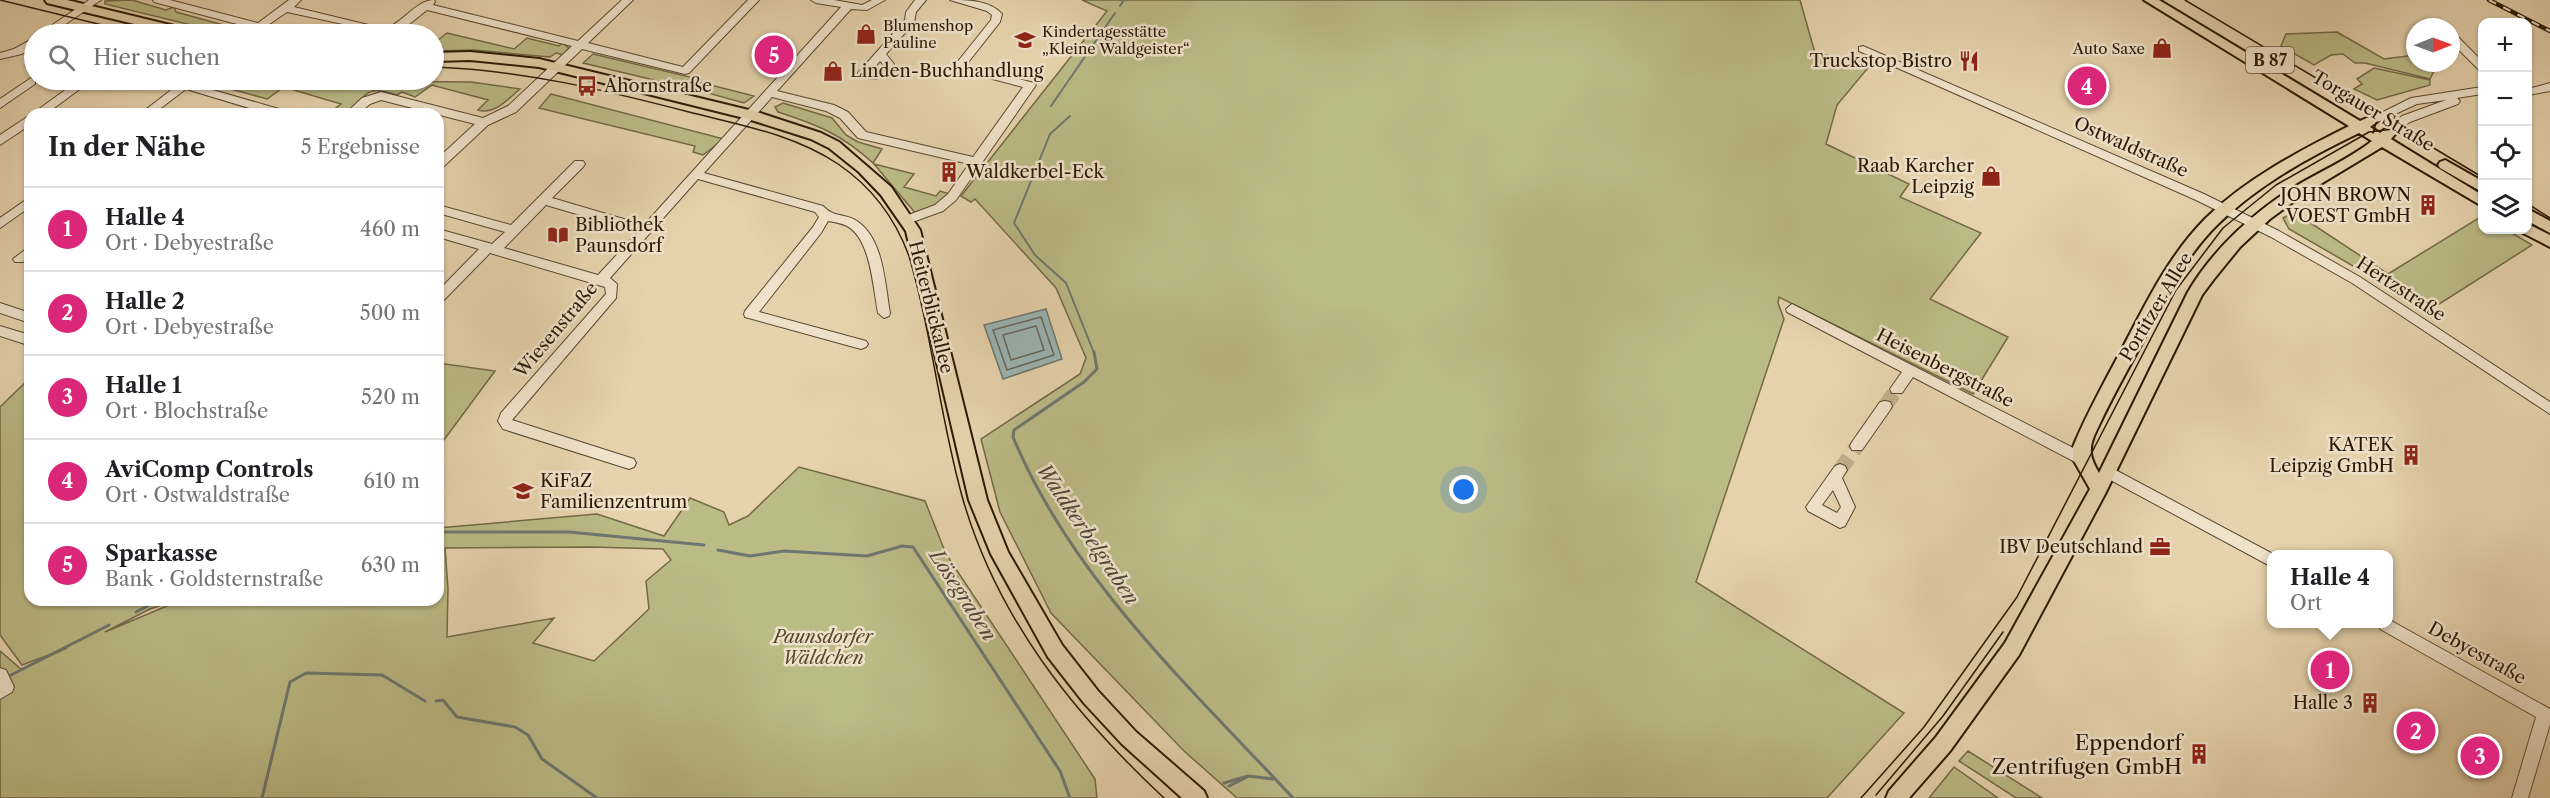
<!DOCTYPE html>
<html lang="de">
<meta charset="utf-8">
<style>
:root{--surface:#fff;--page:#f6f6f6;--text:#202124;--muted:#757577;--line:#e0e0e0;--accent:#db2777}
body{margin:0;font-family:"Libre Caslon Text",serif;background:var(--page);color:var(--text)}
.controls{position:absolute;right:18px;top:18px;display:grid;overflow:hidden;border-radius:12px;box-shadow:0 2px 4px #0004}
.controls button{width:54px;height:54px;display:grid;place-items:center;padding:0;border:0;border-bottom:2px solid var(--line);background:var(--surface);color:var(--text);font:30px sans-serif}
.compass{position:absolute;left:2406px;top:18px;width:54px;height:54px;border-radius:50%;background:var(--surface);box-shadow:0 2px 4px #0004;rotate:89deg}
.you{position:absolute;left:1464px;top:490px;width:21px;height:21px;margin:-15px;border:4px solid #fff;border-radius:50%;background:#1a73e8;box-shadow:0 0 0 9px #1a73e833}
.badge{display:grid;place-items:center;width:39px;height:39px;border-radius:50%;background:var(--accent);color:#fff;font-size:20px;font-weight:700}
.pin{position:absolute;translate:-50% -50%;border:3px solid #fff;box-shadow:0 2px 6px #0006}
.popup{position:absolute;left:2267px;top:550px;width:126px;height:78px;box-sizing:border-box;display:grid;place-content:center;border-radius:12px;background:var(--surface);filter:drop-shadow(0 2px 4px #0005);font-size:20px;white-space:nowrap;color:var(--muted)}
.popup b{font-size:22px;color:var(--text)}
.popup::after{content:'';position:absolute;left:50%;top:100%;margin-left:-12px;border:12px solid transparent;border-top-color:var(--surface)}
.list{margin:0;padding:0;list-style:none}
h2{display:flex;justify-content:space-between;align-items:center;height:78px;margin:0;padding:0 24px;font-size:26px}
h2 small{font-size:20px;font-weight:400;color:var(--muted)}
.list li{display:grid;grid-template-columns:39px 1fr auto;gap:18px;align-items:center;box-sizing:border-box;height:84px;padding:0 24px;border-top:2px solid var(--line)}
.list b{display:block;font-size:22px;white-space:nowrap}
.list p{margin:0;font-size:20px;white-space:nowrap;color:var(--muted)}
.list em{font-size:20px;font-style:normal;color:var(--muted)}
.icon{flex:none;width:33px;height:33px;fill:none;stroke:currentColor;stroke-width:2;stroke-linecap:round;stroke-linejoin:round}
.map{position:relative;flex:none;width:2550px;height:798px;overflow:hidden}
.search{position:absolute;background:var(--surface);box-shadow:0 2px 4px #0004;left:24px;top:24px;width:420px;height:66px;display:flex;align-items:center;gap:15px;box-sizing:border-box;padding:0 21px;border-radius:33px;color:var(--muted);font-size:22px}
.panel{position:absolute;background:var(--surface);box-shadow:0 2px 4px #0004;left:24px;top:108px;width:420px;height:498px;border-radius:18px}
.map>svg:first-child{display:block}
</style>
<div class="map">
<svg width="2550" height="798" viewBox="0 0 2550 798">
<rect width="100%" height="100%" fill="#e6d3ad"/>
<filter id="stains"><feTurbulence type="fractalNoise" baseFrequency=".00333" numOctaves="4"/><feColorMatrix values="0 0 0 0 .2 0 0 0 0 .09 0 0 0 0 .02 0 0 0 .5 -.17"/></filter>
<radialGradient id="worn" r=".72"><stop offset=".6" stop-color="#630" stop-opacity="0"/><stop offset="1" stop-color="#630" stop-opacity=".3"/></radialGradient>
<!-- green -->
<path fill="#bbbb86" stroke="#736a46" stroke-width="1.5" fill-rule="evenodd" d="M132,0l34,10 8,-3 2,5 55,15h14l-17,7 -123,-30v-3z
M1082,0h718l15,53 57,10 -35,42 -11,39 83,40 -9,13 81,36 -51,66 78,38 -35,57 -194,-97 -1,6 6,16 -88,263 208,131 -77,85h-590l-53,-47 -133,-138 -51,-101 -19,-73 99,-65 6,-16 -30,-70 -81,-89 -4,3 -10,-6 146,-185z
M2337,32l47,27 31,-4v8h14l5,8 -4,8 -65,-16h-10l-12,-9 -12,1 -17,10 -33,-19 5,-12z
M447,33l67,16 13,-11 32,8 3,-3 7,5 -6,7 -7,-2 -6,4 -76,-7 -40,1v-8z
M593,54l101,24v1l-15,7 -96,-23z
M2374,68l56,12v5l-53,15 -23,-11 8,-5 -5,-5z
M208,80l263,2 49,7c-12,10 -25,26 -42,21l10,-10 -56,-15 -17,12 -13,-5 -5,3c-32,-11 -30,0 -49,19h-20l13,-10 -57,-17 -17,12 -54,-15 -7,4 -7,-2z
M699,82l55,14 -10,7 -58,-16z
M551,94l173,45 -21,16 -10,-3 2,-6 -156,-38z
M783,103l49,15 14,17 12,7 24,7 -9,14c-32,-29 -55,-38 -95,-51l-3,-5z
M874,164l40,10 -10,13 32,9 4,-5 10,3 -12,12 -21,9z
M2294,212l94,62 94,-58v14h25l25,15 -107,68 -51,-35 -85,-49 -6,-11z
M438,363l57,8 -57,77z
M30,378v222h146l-26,9 -45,23 76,-32h257v-72l159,-14 67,22 26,-38 34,14 5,13 19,-9 51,-49 126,34 21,53 149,225 2,19h-1097v-147l21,18 46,-21 -45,17 -22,-30v-228zM591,547l72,2 8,11 -25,21 3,28 -55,52 -61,-18 21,-25 -107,19 1,-48 -3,-41z
M1968,751l74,47h-26l-57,-37z
M1954,767l44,31h-69z"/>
<!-- water -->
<path fill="#9ab6b5" stroke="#6e776f" stroke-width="1.5" d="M1046,309l16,50 -59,20 -19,-54z"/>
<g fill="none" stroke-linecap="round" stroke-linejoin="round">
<!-- shore -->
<path stroke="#62685d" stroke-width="1.5" d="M1041,317l13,38 -47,15 -14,-40z
M1036,326l8,24 -33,10 -8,-25z"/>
<!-- stream-far1 -->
<path stroke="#6e776f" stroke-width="2" d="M1120,6l4,-6
M1051,106l64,-93
M1070,116l-20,18 -36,89 21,32 31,28 28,70"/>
<!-- stream -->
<path stroke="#6e776f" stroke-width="3" d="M1094,352l3,17 -13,13 -70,48 -1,7c59,142 177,250 280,361
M438,532h131l135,13
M718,550l32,6 34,-5 83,5 35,-10 11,1 147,224 10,27
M136,612l23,-12
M11,675l98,-50
M436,701l7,-1 14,17 58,10 13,8 14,24 55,39
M1224,783l24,-7 25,3
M1229,786l18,-9
M262,798l28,-116 16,-9 76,2 43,26"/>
<!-- minor-tunnel -->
<path stroke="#c1ae8b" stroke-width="15" stroke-dasharray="15 8" stroke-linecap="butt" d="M1885,406l12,-17
M1840,470l17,-24"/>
<!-- minor casing -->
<g stroke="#5a482f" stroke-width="2">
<path id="minor" d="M89,0h12l-50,34h-12z
M153,0h17l88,23 31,-23h12l-7,7 91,22c18,-6 31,-29 49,-29l1,2 -2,3 145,36 44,-41h11l-45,43 95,24 65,-67h11l-70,73 -4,1 -103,-25 -66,63 -28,13 -46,43 -4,1v-11l37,-34 -94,-24 -11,4 -12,10h-13l17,-16 19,-6 102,26 25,-12 64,-60 -145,-36 -25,20 -13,4 -102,-22 -32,22 -5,-3 2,-3 -98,-26z
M811,0h23l28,5 10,-5h13l-18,10 -16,-1 -74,82 57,14 14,7 18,20 107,25 50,-70 -68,-18v-4l36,-45 1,-5 -5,-4 -37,-11c17,0 40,0 52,14l-2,8 -34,43 68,18 2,2 -80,115 -13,11 -36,13 -6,-4 2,-3 32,-12 13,-11 21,-30 -111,-26 -18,-20 -14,-7 -54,-14 -68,76 119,33c11,12 22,7 34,15 27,18 28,64 33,92l-1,3 -5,2 -6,-5c-5,-25 -7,-74 -31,-87 -6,-3 -13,-4 -19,-5l-7,12 -62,79 107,29 2,3 -2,3 -5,2 -116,-32 -1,-3 1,-3 68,-84 6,-10 -4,-5 -117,-33 -88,99 7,6 -1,14 -104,122 122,39 2,4 -2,4 -5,2 -126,-40 -5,-8 3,-8 105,-119 -1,-7 -115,-34 -48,49 -4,2v-13l41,-42 -41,-12v-8l54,15 13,-12 -67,-19v-8l73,20 64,-64h8l2,3 -2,3 -31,31 92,27 197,-218 -25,-4zM546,205l92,27 -40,43 -94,-27z
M915,0h11l-10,12 -2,11 -28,31 8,10 -3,8 -15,7 -18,-2v-4l47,-53 1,-8zM880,61l3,3 -1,4 -11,4z
M2455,37l4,1 23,23v9l-4,-1 -27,-27v-4z
M34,38v8l-12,8 -22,5v-6l14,-4z
M1863,46l341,148 75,37 81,46 190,125v12l-198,-131 -81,-46 -75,-37 -337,-149v-4z
M31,78l4,2v4l-35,24v-9z
M79,80h13l-46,34h-14z
M184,80h10l-2,4 94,27 2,3h-19l-83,-25 -33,25h-13z
M2550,83v8l-22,4v-6z
M2482,87v7l-25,4 3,3 -2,3 -48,18 -20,14 -6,-4 18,-16 44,-16 -29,4 -46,21 -6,-4 46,-23z
M30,115v10l-30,20v-10z
M30,197v10l-30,21v-10z
M30,246v11l-7,5h-8l-2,-3z
M0,303l30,10v10l-30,-10z
M1792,304l295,151 2,4 -2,4h-10l-164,-86 -11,16h-10l-2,-4 12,-17 -115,-60 -1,-3z
M0,326l23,7 7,-3v12l-5,2 -25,-8z
M1885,401l5,1 2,4 -2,4 -28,40h-10l-2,-4 2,-4 28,-40z
M1840,464l5,2 2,4 -5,8 13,29 -10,19 -5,2 -32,-17 -2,-4 29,-41zM1833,490l8,17 -4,6 -15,-8z
M2108,466l165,88h-1v13l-169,-91 -2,-4 2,-4z
M2388,619l162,90v15l-22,74h-16l24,-81 -156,-88 -2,-5h10z
M0,668l6,2 8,17 -2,5 -12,7z"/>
</g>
<!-- major casing -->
<g stroke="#2b1905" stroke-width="4">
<path id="major" d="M45,0h22l128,31 2,3h-21l-129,-31z
M2144,0h15l201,121 11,-5 5,2 2,3 -8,6 10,6 5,-4h10l2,3 -6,7 91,56v11l-100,-59 -78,47 -34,25 -30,28 -26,32 -12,16 -97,199 -86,161 -69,96 -41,47h-23l3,-7 47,-54 69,-94 85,-154 -17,-30v-12c14,-34 32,-66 49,-98 24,-46 47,-94 84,-131 40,-39 93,-67 143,-92zM2359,133l13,8c-23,18 -51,30 -76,45 -41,25 -83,63 -108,106l-89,181c-8,-14 -11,-22 -5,-37 14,-31 30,-60 46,-89 22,-43 43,-89 78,-123 40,-39 91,-67 141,-91z
M470,52l69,7 218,53 64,21 18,9 52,45 29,43 67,270 21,52 54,93 36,46 38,41 68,59 3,7h-25l-60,-54 -38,-41 -36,-46 -57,-103 -22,-54 -63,-269 -25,-36 -22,-23 -30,-24 -18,-9 -63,-20 -209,-52 -69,-7 -36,1v-8z
M2445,160l37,21v11l-42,-24 -2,-3 2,-3z
M2528,209l22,12v12l-22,-12z
M2528,224l22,11v12l-27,-14 -2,-3h7z"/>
</g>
<!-- minor -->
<use href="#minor" fill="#efe2ca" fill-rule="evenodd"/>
<!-- major -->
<use href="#major" fill="#e6d3ad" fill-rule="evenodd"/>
<!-- tram -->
<path stroke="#2b1905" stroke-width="1.5" d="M0,0l139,34
M2185,0l183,109
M434,67c88,3 170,23 255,45 51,13 104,22 149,52 34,23 57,54 71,92 23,78 31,161 53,240 34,121 111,217 202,302
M2362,102l15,18 -4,13
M2422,141l60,36
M2528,204l22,14
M1876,795l67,-79 60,-84
M1861,798l63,-71 93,-130 159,-307 47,-62 53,-43 93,-53 24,-3 37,13"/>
<!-- rail casing -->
<g stroke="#2b1905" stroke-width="4.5">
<path id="rail" d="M2489,0l61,31"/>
</g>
<!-- rail -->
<use href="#rail" stroke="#efe2ca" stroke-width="2" stroke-dasharray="8" stroke-linecap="butt"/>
</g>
<!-- icons -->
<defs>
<g id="shop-bare" transform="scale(1.62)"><path d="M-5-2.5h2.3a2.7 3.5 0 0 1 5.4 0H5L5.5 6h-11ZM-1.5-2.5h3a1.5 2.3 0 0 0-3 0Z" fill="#8f2418" stroke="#efe2ca" stroke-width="2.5" paint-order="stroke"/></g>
<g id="school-bare" transform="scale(1.62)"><path d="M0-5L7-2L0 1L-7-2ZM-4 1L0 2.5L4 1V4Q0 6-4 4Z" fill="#8f2418" stroke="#efe2ca" stroke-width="2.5" paint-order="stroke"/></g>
<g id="restaurant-bare" transform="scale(1.62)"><path d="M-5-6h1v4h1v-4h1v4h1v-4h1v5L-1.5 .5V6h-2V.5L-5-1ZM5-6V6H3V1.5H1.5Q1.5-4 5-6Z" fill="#8f2418" stroke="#efe2ca" stroke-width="2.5" paint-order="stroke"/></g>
<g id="bus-bare" transform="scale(1.62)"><path d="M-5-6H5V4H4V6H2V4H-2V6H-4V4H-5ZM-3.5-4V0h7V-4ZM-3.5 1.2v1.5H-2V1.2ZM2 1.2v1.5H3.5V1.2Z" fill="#8f2418" stroke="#efe2ca" stroke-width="2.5" paint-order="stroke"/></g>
<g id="building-bare" transform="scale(1.62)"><path d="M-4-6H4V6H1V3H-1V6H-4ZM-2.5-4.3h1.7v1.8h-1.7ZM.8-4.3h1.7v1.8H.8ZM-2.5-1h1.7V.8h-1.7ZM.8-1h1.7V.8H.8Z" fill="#8f2418" stroke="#efe2ca" stroke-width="2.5" paint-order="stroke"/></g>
<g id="library-bare" transform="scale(1.62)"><path d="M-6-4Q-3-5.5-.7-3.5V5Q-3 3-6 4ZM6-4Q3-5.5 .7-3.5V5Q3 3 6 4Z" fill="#8f2418" stroke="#efe2ca" stroke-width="2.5" paint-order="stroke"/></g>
<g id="office-bare" transform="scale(1.62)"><path d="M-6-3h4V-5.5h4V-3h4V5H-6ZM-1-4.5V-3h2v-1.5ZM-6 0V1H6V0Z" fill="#8f2418" stroke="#efe2ca" stroke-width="2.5" paint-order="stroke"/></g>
</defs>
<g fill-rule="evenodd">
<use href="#shop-bare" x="866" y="34"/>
<use href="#school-bare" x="1025" y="40"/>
<use href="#shop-bare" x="2162" y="48"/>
<use href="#restaurant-bare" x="1969" y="61"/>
<use href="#shop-bare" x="833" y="71"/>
<use href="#bus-bare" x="587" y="86"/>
<use href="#building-bare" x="949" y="172"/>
<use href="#shop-bare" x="1991" y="176"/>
<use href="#building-bare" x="2428" y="205"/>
<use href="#library-bare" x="558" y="235"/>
<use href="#building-bare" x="2411" y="455"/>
<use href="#school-bare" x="523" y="491"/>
<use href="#office-bare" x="2160" y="547"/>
<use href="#building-bare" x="2370" y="703"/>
<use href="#building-bare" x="2199" y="754"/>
</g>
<g text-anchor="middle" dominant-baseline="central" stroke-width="5" stroke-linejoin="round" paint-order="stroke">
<!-- far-poi labels -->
<g font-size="15" fill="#2b1905" stroke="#efe2ca" text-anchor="start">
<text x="883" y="25">Blumenshop<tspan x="883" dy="17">Pauline</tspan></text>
<text x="1042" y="31">Kindertagesstätte<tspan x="1042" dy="17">„Kleine Waldgeister“</tspan></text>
<text x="2145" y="48" text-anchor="end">Auto Saxe</text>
</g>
<!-- shield labels -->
<rect fill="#efe2ca" stroke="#665540" stroke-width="1.5" x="2246" y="47" width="48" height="26" rx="4.5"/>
<g font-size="16" font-weight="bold" fill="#2b1905">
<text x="2270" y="60">B 87</text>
</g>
<!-- poi labels -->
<g font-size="18" fill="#2b1905" stroke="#efe2ca" text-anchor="end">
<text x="1952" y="61">Truckstop Bistro</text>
<text x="850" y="71" text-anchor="start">Linden-Buchhandlung</text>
<text x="604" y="86" text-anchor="start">Ahornstraße</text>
<text x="1974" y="166">Raab Karcher<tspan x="1974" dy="21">Leipzig</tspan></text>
<text x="966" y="172" text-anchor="start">Waldkerbel-Eck</text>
<text x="2411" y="195">JOHN BROWN<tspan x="2411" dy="21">VOEST GmbH</tspan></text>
<text x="575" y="225" text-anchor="start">Bibliothek<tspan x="575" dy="21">Paunsdorf</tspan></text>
<text x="2394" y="445">KATEK<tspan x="2394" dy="21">Leipzig GmbH</tspan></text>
<text x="540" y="481" text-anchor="start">KiFaZ<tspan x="540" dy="21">Familienzentrum</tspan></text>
<text x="2143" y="547">IBV Deutschland</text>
<text x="2353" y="703">Halle 3</text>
</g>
<!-- street labels -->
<g font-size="18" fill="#2b1905" stroke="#efe2ca">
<text transform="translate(2373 111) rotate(31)">Torgauer Straße</text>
<text transform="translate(2131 147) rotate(24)">Ostwaldstraße</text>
<text transform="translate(2401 289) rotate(33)">Hertzstraße</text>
<text transform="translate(931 307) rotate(76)">Heiterblickallee</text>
<text transform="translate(2156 307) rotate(-59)">Portitzer Allee</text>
<text transform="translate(556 330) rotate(-50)">Wiesenstraße</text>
<text transform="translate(1945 368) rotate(27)">Heisenbergstraße</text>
<text transform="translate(2477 653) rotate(29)">Debyestraße</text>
</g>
<!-- park labels -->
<g font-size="18" font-style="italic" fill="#564a2c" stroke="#efe2ca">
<text x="823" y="637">Paunsdorfer<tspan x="823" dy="21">Wäldchen</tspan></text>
</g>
<!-- water labels -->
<g font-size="20" font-style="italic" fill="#4c483a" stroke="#efe2ca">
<text transform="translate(1088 534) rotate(56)">Waldkerbelgraben</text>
<text transform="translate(963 595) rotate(57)">Lösegraben</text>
</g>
<!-- near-poi labels -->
<g font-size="21" fill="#2b1905" stroke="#efe2ca" text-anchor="end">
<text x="2182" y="742">Eppendorf<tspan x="2182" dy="24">Zentrifugen GmbH</tspan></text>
</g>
</g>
<rect width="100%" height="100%" filter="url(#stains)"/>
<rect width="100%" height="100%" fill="url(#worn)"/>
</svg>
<div class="controls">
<button>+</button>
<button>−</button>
<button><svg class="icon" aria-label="locate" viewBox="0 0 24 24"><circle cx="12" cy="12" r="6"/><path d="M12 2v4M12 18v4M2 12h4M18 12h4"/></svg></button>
<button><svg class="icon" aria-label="layers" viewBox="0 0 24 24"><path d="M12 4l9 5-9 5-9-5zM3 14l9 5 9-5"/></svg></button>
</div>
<svg class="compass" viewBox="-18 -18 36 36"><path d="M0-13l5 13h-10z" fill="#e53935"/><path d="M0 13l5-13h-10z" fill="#757577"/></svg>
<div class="you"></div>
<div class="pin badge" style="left:2330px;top:670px">1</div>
<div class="popup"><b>Halle 4</b>Ort</div>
<div class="pin badge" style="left:2416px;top:731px">2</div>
<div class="pin badge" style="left:2480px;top:756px">3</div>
<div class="pin badge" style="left:2087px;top:86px">4</div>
<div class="pin badge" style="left:774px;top:55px">5</div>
<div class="search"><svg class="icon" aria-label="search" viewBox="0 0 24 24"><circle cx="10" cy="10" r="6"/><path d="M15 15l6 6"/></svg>Hier suchen</div>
<section class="panel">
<h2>In der Nähe<small>5 Ergebnisse</small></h2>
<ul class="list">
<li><span class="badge">1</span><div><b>Halle 4</b><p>Ort · Debyestraße</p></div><em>460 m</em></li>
<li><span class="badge">2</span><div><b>Halle 2</b><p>Ort · Debyestraße</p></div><em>500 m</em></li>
<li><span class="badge">3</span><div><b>Halle 1</b><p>Ort · Blochstraße</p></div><em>520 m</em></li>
<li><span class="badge">4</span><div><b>AviComp Controls</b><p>Ort · Ostwaldstraße</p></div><em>610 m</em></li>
<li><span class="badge">5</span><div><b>Sparkasse</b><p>Bank · Goldsternstraße</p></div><em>630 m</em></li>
</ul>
</section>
</div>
